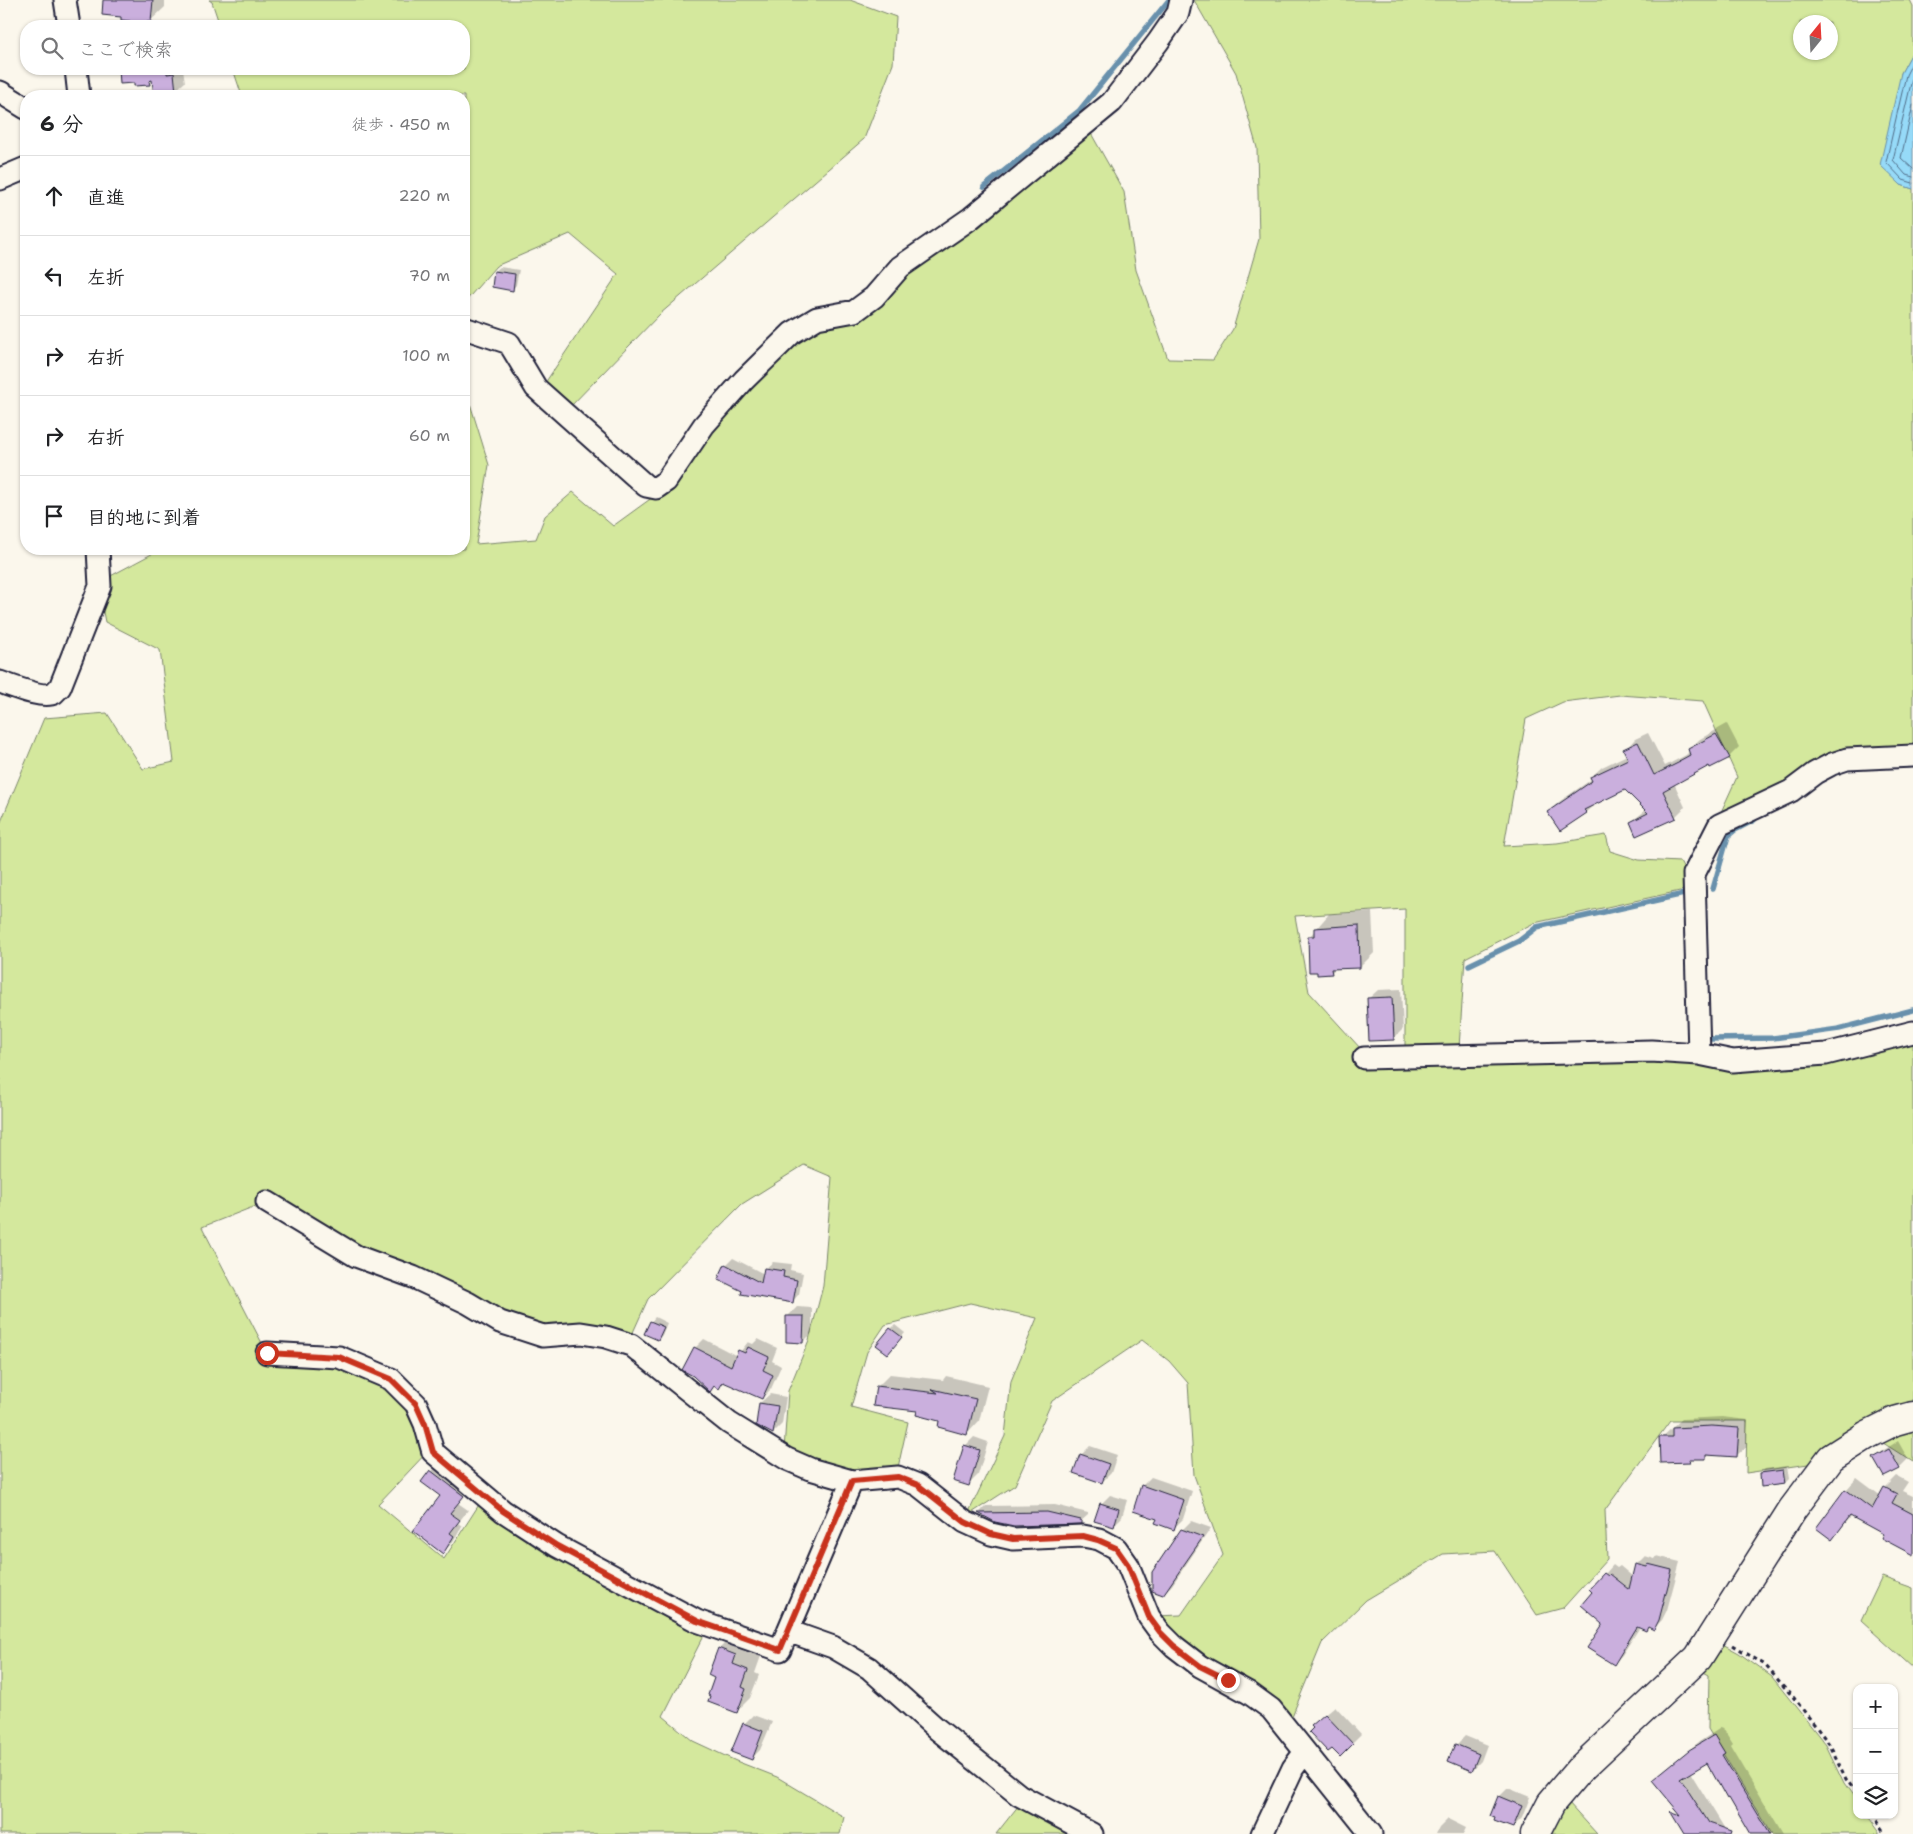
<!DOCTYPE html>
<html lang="ja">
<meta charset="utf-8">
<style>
:root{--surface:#fff;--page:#f6f6f6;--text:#202124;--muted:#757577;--line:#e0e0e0}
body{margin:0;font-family:"Shantell Sans","Klee One",sans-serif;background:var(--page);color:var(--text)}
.controls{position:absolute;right:15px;bottom:15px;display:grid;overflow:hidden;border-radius:10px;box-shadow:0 1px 4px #0004}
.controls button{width:45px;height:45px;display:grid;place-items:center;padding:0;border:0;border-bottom:1px solid var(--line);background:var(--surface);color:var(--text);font:25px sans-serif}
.compass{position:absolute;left:1793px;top:15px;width:45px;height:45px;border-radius:50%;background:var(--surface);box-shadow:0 1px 4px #0004;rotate:18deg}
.stop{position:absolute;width:15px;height:15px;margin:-11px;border:4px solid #c8321e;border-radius:50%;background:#fff}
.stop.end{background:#c8321e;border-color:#fff;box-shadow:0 1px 5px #0008}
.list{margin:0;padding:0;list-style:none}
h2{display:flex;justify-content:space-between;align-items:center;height:65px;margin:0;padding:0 20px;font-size:21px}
h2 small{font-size:16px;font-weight:400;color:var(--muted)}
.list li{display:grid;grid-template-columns:32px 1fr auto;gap:15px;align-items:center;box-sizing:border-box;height:80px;padding:0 20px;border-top:1px solid var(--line)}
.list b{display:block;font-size:19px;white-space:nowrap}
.list em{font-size:16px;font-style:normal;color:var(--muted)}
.icon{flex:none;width:28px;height:28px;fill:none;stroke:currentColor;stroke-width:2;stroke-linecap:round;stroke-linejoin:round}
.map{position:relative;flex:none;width:1913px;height:1834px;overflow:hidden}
.search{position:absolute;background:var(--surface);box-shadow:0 1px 4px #0004;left:20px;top:20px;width:450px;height:55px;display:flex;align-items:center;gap:12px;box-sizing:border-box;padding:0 18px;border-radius:20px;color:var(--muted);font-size:19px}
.panel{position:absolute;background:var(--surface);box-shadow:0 1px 4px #0004;left:20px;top:90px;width:450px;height:465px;border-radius:20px}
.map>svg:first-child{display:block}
</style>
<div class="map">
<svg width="1913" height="1834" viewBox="0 0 1913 1834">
<rect width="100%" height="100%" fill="#fbf7ec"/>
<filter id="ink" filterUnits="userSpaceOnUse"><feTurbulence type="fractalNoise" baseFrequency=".02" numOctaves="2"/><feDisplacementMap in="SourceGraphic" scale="10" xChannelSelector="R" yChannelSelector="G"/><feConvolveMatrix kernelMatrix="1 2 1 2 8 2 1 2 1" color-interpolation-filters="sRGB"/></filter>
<g filter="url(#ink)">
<!-- green -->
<path fill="#d4e89d" stroke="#7b856c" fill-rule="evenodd" d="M209,0h641l46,17 -3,47 -29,75 -204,175 -92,95 -25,-23 75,-112 -48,-40 -74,32 -32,37v-207h-222l-9,-27h231v-43h-244l-8,-24z
M1194,0h716l3,6v45l-12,22v112l12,4v563l-55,1 -142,70 21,-46 -34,-76 -83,-6 -57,7 -37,17 -22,127 53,-3 49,-8 4,16 29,9 41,2 7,13 2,14 -155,34 -69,35 -6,90h-54v-139l-110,7 14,76 52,57 300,10 252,-21v371l-98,54 -69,10 1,-52h-77l-65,89 2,49 -44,49 -26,7 -42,-64 -52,3 -77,46 -44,43 -32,78 -88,-60 -47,-45 26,-1 42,-60 -29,-80 -6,-92 -19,-22 -27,-21 -90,61 -37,84 -48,31 38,-80 6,-55 26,-63 -67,-15 -85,22 -18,27 -16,55 57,15 -11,50 -39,3 -74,-25 4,-59 21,-51 14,-54 9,-109 -28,-12 -62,39 -94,95 -18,40 -104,-16 -169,-78 -104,-38 -51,20 62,120c45,10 118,20 147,60 8,10 13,31 18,43l-51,54 66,55 38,-59 223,133 -42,83 30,25 43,20 41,16 67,40 -4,17h-840v-1010l44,-106 63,-5 36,56 31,-7 -14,-112 -55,-28 -4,-20 4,-23 56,-30h303v-165l25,81 -13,79 60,-5 9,-23 28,-24 40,34 40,-29 59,-76 84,-84 103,-62 189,-147 36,64 12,78 32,89 45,1 20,-31 26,-90 -2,-91 -21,-75zM1800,22h30v30h-30z
M1913,1428v34l-33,-21z
M1882,1577l31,11v80l-52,-47z
M1719,1642l20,11 33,24 54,68 18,38 13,18v14h10l14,19h-109l-64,-105 1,-54 -9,-5z
M1568,1802l29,32h-52z
M1019,1805l65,29h-88z"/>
<!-- water -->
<path fill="#96daf8" stroke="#6890ac" d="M1913,51v138l-12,-4 -21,-20 21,-92z"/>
<!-- shadow -->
<path fill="#0003" d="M105,0h60v7l-19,18 -24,-9z
M120,69h38v2l2,-2h23l2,13 -10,9 -22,-11 -4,4 -14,-3z
M500,267l19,3 -3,15 -4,5 -17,-19z
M1727,724l12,23 -10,10 -19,7 -36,19 11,24 -10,10 -44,5 15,-12 -21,-21 -30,15 -9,8h-38l11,-10 33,-23 -1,-2 11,-10 25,-12 -2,-5 10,-11 13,-6 17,33 21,-11 4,-4 -1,-2 11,-10z
M1372,912l2,41 -14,14 -24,1 -5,5 -22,-36 20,-23z
M1401,989l2,40 -9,9 -26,-39 10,-9z
M733,1258l31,16 1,-5 8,-7 18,2 -1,6 13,3 -4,21 -7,8 -49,-11 -17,-26z
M797,1307l15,1v25l-9,9 -15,-26z
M655,1317l12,6 -5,12 -4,4 -7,-17z
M895,1325l10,8 -13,15 -1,-19z
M704,1339l33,17 11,-14 5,2 5,-5 19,9 -5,13 9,5 -10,23 -9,9 -37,-17 -6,6 -35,-17 11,-22z
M890,1374l53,6 3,-4 42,10 -9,35 -12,13 -49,-24 -41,-23z
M770,1394l16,3 -4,27 -9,9 -13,-30z
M1722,1417l26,3 -2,27 -10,9 -27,-2 -4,3 -13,1 -3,3 -28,-23 21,-19z
M974,1437l14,5 -10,33 -9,9 -4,-38z
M1898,1441l10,18 -9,9 -24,-10 9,-8z
M1090,1446l27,9 -6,18 -9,9 -21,-27z
M440,1462l32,24 -14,17 10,7 -10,13 4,3 -10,17 -9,9 -1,-56 -19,-14z
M1787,1466l2,13 -4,4 -24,-10 4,-4z
M1897,1476l11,6 -6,9 11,5v58l-29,-21 -32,-17 -20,22 14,-48 11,-12 24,18 4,-8z
M1151,1477l41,14 -9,28 -9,9 -16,-10 -16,-32z
M1110,1495l17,5 -5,17 -9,9 -12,-22z
M1055,1505l33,8v2l-8,7 -84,-1 -16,-9 6,-6z
M1191,1521l20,7 -39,57 -9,9 19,-64z
M1645,1556l10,3 2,-3 23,6 -13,48 -5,10 -8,8 -5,-2 -3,4 -6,-3 -18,28 -9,9 -9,-40 -10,-32 11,-18 8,-9 4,3 3,-2 13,11 3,-12z
M733,1635l16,6 -3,9 15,6 -6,17 4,2 -9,23 -14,14 -20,-35 3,-28z
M1335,1706l26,28 -9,9 -30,-26z
M753,1715l19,7 -12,28 -9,9 -7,-35z
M1722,1727l11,17 -2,2 52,88h-31l-45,-72 -17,10 38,62h-33l-32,-63 36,-29z
M1465,1736l22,9 -6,16 -9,9 -16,-25z
M1508,1788l22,9 -8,21 -9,9 -17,-9 3,-21z
M1448,1819l18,9 -3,6h-27l3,-6z"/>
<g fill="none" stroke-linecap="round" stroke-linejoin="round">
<!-- shore -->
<path stroke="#506c87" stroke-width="1" d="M1913,61l-7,14 -20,87 17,18 10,3
M1913,75l-20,85 13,15 7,2
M1913,105l-12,53 12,11"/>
<!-- stream -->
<path stroke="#6890ac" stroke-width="5.5" d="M984,187l95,-76 90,-111
M1713,889l15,-53 7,-6 19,-10
M1469,965l50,-24 18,-14 147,-33
M1712,1039l61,-1 66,-9 74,-19"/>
</g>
<!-- building -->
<path fill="#caafdd" stroke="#22223b" d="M103,0h50l-2,22h-4v4l-17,-1v-4l-9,-1v-3l-19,-2z
M119,69h48v5l7,-1 2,19 -22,3 -2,-15 -3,1 1,4 -16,1v-3l-14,1z
M494,271l21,3 -2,17 -21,-4z
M1716,734l14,24 -20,10 -1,-2 -46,25 13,27 -40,18 -6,-14 18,-9 -23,-23 -41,20 3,3 -27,18 -13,-19 45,-31 -2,-4 38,-18 -5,-10 15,-7 16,33 26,-13 -1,-1 11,-6 -2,-6z
M1359,925l1,43 -29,1 1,5 -15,1v-3h-8l-1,-36h6v-8z
M1392,997l2,43 -25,1 -2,-43z
M725,1264l36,19 3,-15 20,3 -1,6 14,3 -4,23 -52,-9 1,-3 -24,-12z
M786,1316h18l-1,27 -17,-1z
M650,1321l14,6 -6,13 -14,-6z
M890,1328l12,9 -14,17 -12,-9z
M694,1347l37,19 7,-16 7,3 3,-6 21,10 -6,13 10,5 -11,24 -39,-17 -4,7 -5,-3 -4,6 -17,-16 -11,-6z
M876,1386l62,7 -6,-4 44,10 -9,36 -29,-8 1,-6 -23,-6 1,-4 -44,-5z
M759,1403l19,3 -5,28 -17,-9z
M1712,1426l27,2 -2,29 -31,-2v4h-17l1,3 -30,1 -1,-26h13v-9z
M964,1445l16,5 -11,36 -16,-5z
M1889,1449l11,20 -16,8 -11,-19z
M1080,1454l29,10 -7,19 -29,-10z
M430,1470l34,26 -14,17 10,7 -10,13 4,3 -11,18 -30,-23 27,-35 -19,-14z
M1783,1470l2,14 -24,3 -1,-14z
M1141,1485l43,15 -10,30 -19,-7 2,-4 -24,-8z
M1884,1487l13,7 -5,9 21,11v41l-32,-17 2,-4 -33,-18 -18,24 -16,-12 29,-39 27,20z
M1100,1503l19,6 -5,18 -20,-6z
M1047,1512l34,8v4l-67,2 -19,-4 -17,-9z
M1181,1529l22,8 -40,58 -11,-4v-19z
M1635,1564l12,3 1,-3 24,6 -13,50 -5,10 -6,-3 -2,4 -9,-4 -23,38 -27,-17 16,-24 -22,-19 11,-13 -3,-3 15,-16 4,3 2,-2 19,15z
M718,1648l18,7 -3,9 15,6 -6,17 4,2 -9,24 -29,-11 2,-6 -2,-1 6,-17 -6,-3z
M1325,1714l28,30 -13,13 -8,-8 -4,3 -19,-20 4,-4 -2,-2z
M743,1723l20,8 -11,29 -21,-8z
M1714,1735l11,18 -3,2 48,79h-20l-21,-36 -2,1 -20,-36 -27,16 8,10h-1l22,34 23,8 -1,3h-47l-14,-23 11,4 -29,-35 37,-30z
M1455,1744l24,10 -7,17 -24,-10z
M1498,1796l24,10 -9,22 -19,-7 1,-3 -5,-2z"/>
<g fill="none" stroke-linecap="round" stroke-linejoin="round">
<!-- street casing -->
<g stroke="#22223b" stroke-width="25">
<path id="street" d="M65,0l4,26
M76,69l3,27
M0,92l26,16
M0,179l26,-11
M464,328l45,15 27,45 110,98 10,2 10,-7 38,-56 40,-45 48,-47 25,-15 38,-7 19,-14 26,-30 71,-49 141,-116 46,-60 20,-29 3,-13
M0,682c12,4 43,17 54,11 2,-2 4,-4 6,-6l40,-101 -2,-37
M1699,1054l-5,-180 25,-49 72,-34 24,-18 17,-9 15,-5 66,-3
M1364,1058l287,-7 48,3 34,7 93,-7 87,-22
M267,1202l89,54 57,21 55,26 32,19 43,14 38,-3 25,4 25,8 98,78 58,36 23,10 42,12 46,-4 20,8 47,37 26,12 22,5 70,-3 16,3 17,9 12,17 21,52 11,15 14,14 26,20 49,27 22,16 100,125
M267,1353l72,4 52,22 25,25 9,20 8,28 70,59 54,35 140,75 83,29 8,-19
M852,1481l-64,150 45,16 36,21 68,61 82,66 73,39
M1262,1834l31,-66 12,-16"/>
</g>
<!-- secondary casing -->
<g stroke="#22223b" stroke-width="31">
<path id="secondary" d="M1535,1834l16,-31 28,-33 119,-112 94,-148 39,-52 36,-23 28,-14 18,-5"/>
</g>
<!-- path -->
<path stroke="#22223b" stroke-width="3" stroke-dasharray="4 4" stroke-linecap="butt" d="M1733,1645l32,20 29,33 36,47 16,34 11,15
M1872,1815l14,19"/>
<!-- street -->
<use href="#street" stroke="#fbf7ec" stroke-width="21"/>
<!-- secondary -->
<use href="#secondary" stroke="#fbf7ec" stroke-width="28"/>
</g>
</g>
<g fill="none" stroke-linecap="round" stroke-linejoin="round" filter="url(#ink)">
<!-- route -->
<path stroke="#c8321e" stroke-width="6" d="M267,1353l72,4 52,22 25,25 9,20 8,28 70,59 54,35 140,75 83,29 72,-169 46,-4 20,8 47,37 26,12 22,5 70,-3 15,4 18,8 12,17 21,52 11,15 14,14 26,20 28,14"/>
</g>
</svg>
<div class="controls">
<button>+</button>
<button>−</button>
<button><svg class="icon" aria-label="layers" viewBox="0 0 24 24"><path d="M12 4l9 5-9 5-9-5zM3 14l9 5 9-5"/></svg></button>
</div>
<svg class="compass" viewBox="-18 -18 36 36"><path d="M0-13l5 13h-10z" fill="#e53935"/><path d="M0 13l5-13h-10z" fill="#757577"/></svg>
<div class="stop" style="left:267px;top:1353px"></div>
<div class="stop end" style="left:1228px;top:1680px"></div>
<div class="search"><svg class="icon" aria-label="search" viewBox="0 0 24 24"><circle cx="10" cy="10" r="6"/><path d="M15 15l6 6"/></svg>ここで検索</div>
<section class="panel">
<h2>6 分<small>徒歩 · 450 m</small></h2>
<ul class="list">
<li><svg class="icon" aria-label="ahead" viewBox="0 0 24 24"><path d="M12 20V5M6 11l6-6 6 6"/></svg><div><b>直進</b></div><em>220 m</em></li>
<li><svg class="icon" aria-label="left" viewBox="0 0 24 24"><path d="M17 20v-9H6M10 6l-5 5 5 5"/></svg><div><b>左折</b></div><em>70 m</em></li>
<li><svg class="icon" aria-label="right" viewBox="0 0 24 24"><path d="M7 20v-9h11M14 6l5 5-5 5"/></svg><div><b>右折</b></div><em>100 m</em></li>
<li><svg class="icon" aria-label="right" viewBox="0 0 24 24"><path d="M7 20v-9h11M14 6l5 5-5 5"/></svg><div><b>右折</b></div><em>60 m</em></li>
<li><svg class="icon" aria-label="arrive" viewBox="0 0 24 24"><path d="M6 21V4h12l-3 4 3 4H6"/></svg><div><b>目的地に到着</b></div></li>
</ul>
</section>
</div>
